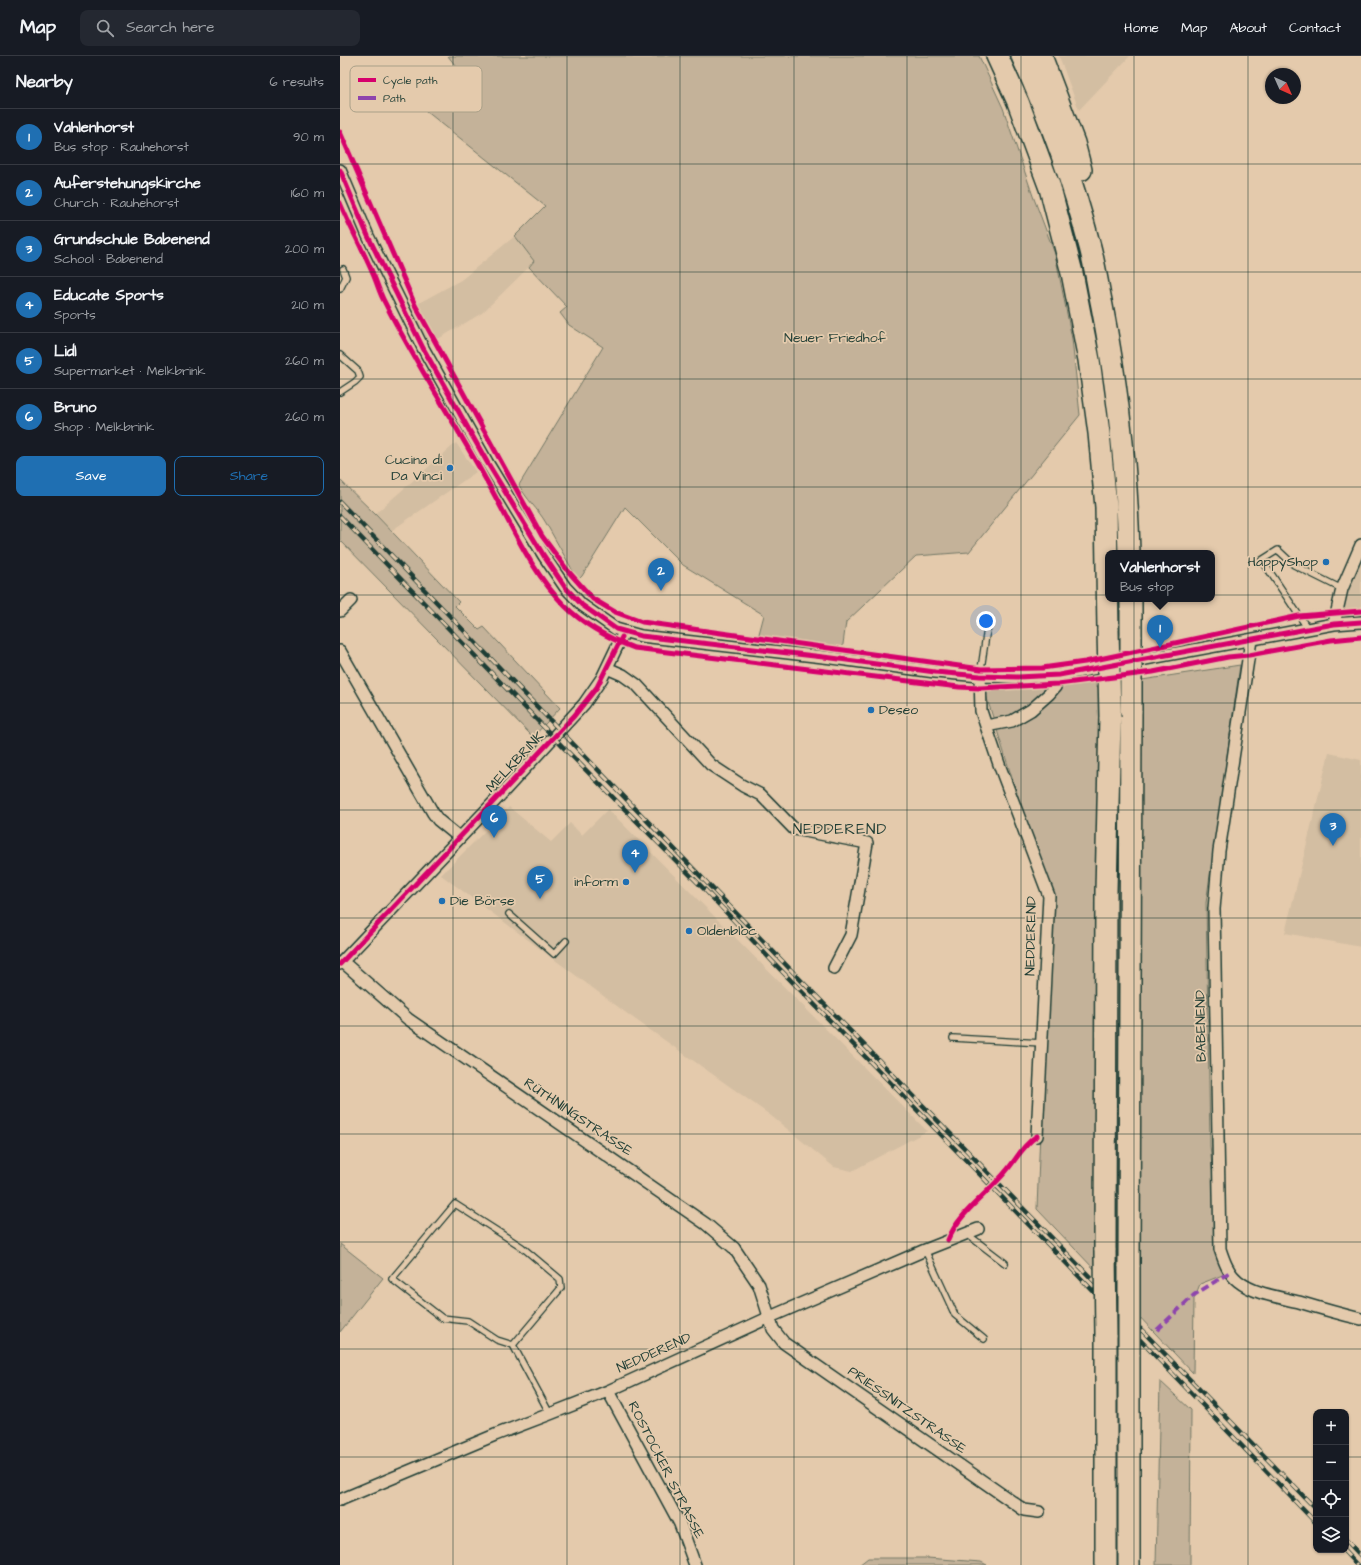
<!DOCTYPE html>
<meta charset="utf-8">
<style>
:root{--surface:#171b24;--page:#242831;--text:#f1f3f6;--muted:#9ea1a6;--line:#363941;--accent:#1f6fb2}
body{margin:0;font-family:"Architects Daughter",sans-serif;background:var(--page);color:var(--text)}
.controls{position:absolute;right:12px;bottom:12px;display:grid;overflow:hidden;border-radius:8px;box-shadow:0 1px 3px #0004}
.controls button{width:36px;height:36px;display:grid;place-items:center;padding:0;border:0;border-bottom:1px solid var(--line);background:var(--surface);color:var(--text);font:20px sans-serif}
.compass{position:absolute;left:925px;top:12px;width:36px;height:36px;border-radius:50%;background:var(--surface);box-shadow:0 1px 3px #0004;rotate:135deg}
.you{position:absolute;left:646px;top:565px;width:14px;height:14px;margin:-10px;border:3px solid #fff;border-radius:50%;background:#1a73e8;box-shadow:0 0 0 6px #1a73e833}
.badge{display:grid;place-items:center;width:26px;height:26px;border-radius:50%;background:var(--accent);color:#fff;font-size:13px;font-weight:700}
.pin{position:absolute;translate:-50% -33px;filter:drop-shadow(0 1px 2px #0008)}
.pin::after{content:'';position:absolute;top:21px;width:14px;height:12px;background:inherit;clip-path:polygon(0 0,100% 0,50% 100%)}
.popup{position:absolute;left:765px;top:494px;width:110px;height:52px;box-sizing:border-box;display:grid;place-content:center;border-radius:8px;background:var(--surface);filter:drop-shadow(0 1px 3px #0005);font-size:13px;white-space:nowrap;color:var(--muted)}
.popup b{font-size:15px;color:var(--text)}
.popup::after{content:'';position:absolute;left:50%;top:100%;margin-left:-8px;border:8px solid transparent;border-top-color:var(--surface)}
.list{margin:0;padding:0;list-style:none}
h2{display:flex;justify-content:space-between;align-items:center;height:52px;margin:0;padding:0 16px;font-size:17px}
h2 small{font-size:13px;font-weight:400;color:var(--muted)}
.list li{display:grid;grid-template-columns:26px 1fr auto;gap:12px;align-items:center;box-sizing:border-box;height:56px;padding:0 16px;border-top:1px solid var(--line)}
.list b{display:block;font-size:15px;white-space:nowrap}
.list p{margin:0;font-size:13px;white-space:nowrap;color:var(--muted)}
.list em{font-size:13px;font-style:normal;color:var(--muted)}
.actions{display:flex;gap:8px;padding:12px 16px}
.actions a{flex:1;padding:9px 0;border:1px solid var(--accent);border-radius:8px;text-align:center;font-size:14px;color:var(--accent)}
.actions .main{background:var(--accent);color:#fff}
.icon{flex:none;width:22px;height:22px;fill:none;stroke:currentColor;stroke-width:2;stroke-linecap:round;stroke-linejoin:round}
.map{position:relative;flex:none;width:1021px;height:1509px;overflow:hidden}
header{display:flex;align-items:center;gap:24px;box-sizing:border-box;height:56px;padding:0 20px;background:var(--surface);border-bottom:1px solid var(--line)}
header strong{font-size:19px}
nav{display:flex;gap:22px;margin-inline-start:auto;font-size:14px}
.search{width:280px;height:36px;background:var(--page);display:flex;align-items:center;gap:10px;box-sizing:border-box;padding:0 14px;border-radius:8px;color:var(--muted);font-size:15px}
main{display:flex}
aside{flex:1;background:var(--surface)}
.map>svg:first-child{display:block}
</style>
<header>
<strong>Map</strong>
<div class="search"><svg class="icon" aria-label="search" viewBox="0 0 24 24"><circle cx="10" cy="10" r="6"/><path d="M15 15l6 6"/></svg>Search here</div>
<nav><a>Home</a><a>Map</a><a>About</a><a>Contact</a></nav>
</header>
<main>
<aside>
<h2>Nearby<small>6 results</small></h2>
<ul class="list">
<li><span class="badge">1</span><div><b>Vahlenhorst</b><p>Bus stop · Rauhehorst</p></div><em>90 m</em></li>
<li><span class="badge">2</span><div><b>Auferstehungskirche</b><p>Church · Rauhehorst</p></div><em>160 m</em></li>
<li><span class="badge">3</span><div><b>Grundschule Babenend</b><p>School · Babenend</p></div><em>200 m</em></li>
<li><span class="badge">4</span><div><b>Educate Sports</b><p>Sports</p></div><em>210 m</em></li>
<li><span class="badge">5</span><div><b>Lidl</b><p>Supermarket · Melkbrink</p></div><em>260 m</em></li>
<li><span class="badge">6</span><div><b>Bruno</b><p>Shop · Melkbrink</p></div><em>260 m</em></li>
</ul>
<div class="actions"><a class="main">Save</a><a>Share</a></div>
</aside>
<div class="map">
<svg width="1021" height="1509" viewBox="0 0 1021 1509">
<rect width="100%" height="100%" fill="#e4caac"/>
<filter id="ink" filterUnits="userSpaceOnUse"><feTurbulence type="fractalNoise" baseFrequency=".025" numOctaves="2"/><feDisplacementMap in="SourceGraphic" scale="8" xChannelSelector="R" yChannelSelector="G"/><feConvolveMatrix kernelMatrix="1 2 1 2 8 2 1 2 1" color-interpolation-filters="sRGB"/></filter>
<g filter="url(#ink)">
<!-- built -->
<path fill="#d3bea2" d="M719,0h71l-51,54z
M175,180l19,25 -5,6 -47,46 -59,35 -19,-37 57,-31z
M116,387l20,29 -85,59 -16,-17z
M1021,497v66l-27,5z
M989,697l32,7v187l-76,-14z
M169,751l42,35 19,-19 12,12 26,-26 319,322 -75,40 -18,-4 -64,-52 -141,-100 -188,-140z"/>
<!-- green -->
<path fill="#c4b299" stroke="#727866" d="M108,0h531l24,52 30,88 22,58 17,85 8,76 -111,137 -53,4 -70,66 -5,37 -86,-10 9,-34 -81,-50 -58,-58 -43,69 -4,4c-11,-19 -21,-38 -32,-57 -8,-14 -20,-24 -27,-38l84,-138 -34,-22 -9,-12 7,-6 -38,-40 5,-6 -19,-25 30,-30 -119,-95 36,-37z
M0,424l35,34 84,88 -4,4 24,24 5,-3 76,81 -27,29 -193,-197z
M900,609l-34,238 4,243 10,103 10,23 -30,12 -6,15 -1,74 -156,-164 12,-313 -69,-220 118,-8 -2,19z
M0,1188l43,34 -43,54z
M820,1325l31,29 -1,155h-34z
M528,1502h59l54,4 6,3h-128z"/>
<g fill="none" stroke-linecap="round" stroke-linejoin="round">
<!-- service casing -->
<g stroke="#1f3d34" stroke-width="8">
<path id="service" d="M0,233l6,-12 -3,-8
M0,299l18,16 2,6 -5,5 -15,10
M968,573l-46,-69 16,-10 16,15 48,24
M640,620l6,-41 4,-16
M169,858l45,40 12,-13
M613,982l89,5
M627,1178l38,29
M585,1194l30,65 29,24
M173,1289l48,-57 -1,-9 -38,-32 -67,-43 -63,75 50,39 26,3 29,19 16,5 37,69"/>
</g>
<!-- minor casing -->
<g stroke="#1f3d34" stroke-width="14">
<path id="minor" d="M0,114l28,66 55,112 64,114 57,94 21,31 17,18 34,24 25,7 191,22 103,14 45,4 38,1 41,-2 275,-51 27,-2
M0,555l11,-11
M994,568l8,-35 19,-44
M911,584l-32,211 -5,58 6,340c4,12 8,24 18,32 16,13 41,16 61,21 20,6 41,12 62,17
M0,595l93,162 5,7 21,17
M267,612l16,7 14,10 74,80 32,21 18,9 33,34 73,14 -16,92 -17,33
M640,620l1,35 5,15 14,41 49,129 -12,240
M646,670l26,-5 19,-11 18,-16 6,-7 4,-12
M3,906l65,57 298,205 28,24 25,37 14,44 11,14 240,167 15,2
M0,908l153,-161 91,-99 18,-26 22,-46
M268,1335l72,133 15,41
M0,1444l155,-65 55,-21 58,-23 162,-74 155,-67 53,-21"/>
</g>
<!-- motorway casing -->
<g stroke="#1f3d34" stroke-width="24">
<path id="motorway" d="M657,0l21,46 32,86 22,85 17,87 10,73 7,74 2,123
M682,0c28,62 51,125 68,191 5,19 8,40 12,59 16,83 25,163 27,247
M701,0l33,87 7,27
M791,543v38
M765,1195l1,-360 4,-174
M789,1211l2,-556
M789,1298v211
M766,1509v-230"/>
</g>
<!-- service -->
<use href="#service" stroke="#e4caac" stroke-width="5.5"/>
<!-- minor -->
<use href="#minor" stroke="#e4caac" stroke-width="11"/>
<!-- motorway -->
<use href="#motorway" stroke="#e4caac" stroke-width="21"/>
<!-- rail casing -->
<g stroke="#1f3d34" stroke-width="4.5">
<path id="rail" d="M0,446l449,466 527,541
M0,460l224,232 146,147
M367,836l65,69 297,305 247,257
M1006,1484l15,16
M1003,1494l14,15"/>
</g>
<!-- rail -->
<use href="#rail" stroke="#e4caac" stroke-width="3" stroke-dasharray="9" stroke-linecap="butt"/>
<!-- motorway-bridge casing -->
<g stroke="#1f3d34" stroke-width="24" stroke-linecap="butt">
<path id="motorway-bridge" d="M768,574l2,87
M791,581v74
M765,1195l1,84
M789,1211v87"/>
</g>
<!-- motorway-bridge -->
<use href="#motorway-bridge" stroke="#e4caac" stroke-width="21"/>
<!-- quiet -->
<path stroke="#8e44ad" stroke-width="4" stroke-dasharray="8 4" stroke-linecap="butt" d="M817,1274l37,-35 36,-23"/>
<!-- cycleway casing -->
<g stroke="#e4caac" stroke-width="8">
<path id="cycleway" d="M0,76l75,173 127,231 26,35 25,28 22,13 27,10 339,47 61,-1 43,-6 67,-14 147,-32 62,-5
M0,114l28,66 55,112 64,114 57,94 21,31 17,18 34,24 25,7 191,22 103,14 45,4 38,1 41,-2 275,-51 27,-2
M0,147c10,24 23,47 33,71 4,9 6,17 10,25 31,62 69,119 102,179 25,43 44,92 80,128 20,20 43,32 69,42l325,39 21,1 78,-4 95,-12 75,-15 21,-2 82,-15 30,-3
M0,908l234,-248 23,-29 25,-50
M608,1184c11,-28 40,-46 59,-70 10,-12 17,-26 30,-34"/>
</g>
<!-- cycleway -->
<use href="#cycleway" stroke="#d6006c" stroke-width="5"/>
</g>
</g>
<!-- grid -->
<path fill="none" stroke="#1f3d34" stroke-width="1" stroke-opacity="0.55" d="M113,0v1509M227,0v1509M340,0v1509M454,0v1509M567,0v1509M681,0v1509M794,0v1509M908,0v1509M0,108h1021M0,216h1021M0,323h1021M0,431h1021M0,539h1021M0,647h1021M0,754h1021M0,862h1021M0,970h1021M0,1078h1021M0,1186h1021M0,1293h1021M0,1401h976M1006,1401h15"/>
<!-- markers -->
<g fill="#1f6fb2" stroke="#e4caac" stroke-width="1.5">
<circle cx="110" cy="412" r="4"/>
<circle cx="986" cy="506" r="4"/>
<circle cx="531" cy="654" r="4"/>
<circle cx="286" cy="826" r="4"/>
<circle cx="102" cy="845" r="4"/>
<circle cx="349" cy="875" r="4"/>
</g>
<g text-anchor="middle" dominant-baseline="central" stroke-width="3.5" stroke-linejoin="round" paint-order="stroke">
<!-- park labels -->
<g font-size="14" fill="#274339" stroke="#e4caac">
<text x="495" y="282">Neuer Friedhof</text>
</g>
<!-- poi labels -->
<g font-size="14" fill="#1f3d34" stroke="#e4caac" text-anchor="end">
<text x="102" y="404">Cucina di<tspan x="102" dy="16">Da Vinci</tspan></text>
<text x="978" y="506">HappyShop</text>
<text x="539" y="654" text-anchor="start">Deseo</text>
<text x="278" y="826">inform</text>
<text x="110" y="845" text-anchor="start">Die Börse</text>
<text x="357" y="875" text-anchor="start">Oldenbloc</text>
</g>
<!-- street labels -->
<g font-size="14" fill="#1f3d34" stroke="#e4caac">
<text transform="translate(175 706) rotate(-47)">MELKBRINK</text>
<text transform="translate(691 880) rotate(-89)">NEDDEREND</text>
<text transform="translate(861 970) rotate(-91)">BABENEND</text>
<text transform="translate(238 1061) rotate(34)">RÜTHNINGSTRASSE</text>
<text transform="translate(314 1297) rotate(-24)">NEDDEREND</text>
<text transform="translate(567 1354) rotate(35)">PRIESSNITZSTRASSE</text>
<text transform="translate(326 1414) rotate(63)">ROSTOCKER STRASSE</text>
</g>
<!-- neighbourhood labels -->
<g font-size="15" letter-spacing="1" fill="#1f3d34" stroke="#e4caac">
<text x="500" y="773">NEDDEREND</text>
</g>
</g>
<!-- legend -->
<rect x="10" y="10" width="132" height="46" rx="6" fill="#e4caac" stroke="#a9a088" stroke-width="1"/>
<rect x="18" y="22" width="18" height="4" fill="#d6006c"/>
<rect x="18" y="40" width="18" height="4" fill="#8e44ad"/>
<g font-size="11" fill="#1f3d34">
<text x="43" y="28">Cycle path</text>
<text x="43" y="46">Path</text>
</g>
</svg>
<div class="controls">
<button>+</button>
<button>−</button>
<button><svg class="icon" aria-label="locate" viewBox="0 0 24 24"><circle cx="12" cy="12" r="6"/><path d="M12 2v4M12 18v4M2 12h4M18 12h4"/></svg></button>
<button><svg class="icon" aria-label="layers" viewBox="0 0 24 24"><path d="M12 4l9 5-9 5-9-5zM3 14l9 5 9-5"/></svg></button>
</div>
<svg class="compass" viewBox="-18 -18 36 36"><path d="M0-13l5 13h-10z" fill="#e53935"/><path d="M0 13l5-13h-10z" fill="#9ea1a6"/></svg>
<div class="you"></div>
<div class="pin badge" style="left:820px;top:592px">1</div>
<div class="popup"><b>Vahlenhorst</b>Bus stop</div>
<div class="pin badge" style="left:321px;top:535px">2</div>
<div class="pin badge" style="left:993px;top:790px">3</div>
<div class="pin badge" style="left:295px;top:817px">4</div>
<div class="pin badge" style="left:200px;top:843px">5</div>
<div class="pin badge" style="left:154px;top:782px">6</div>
</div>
</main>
